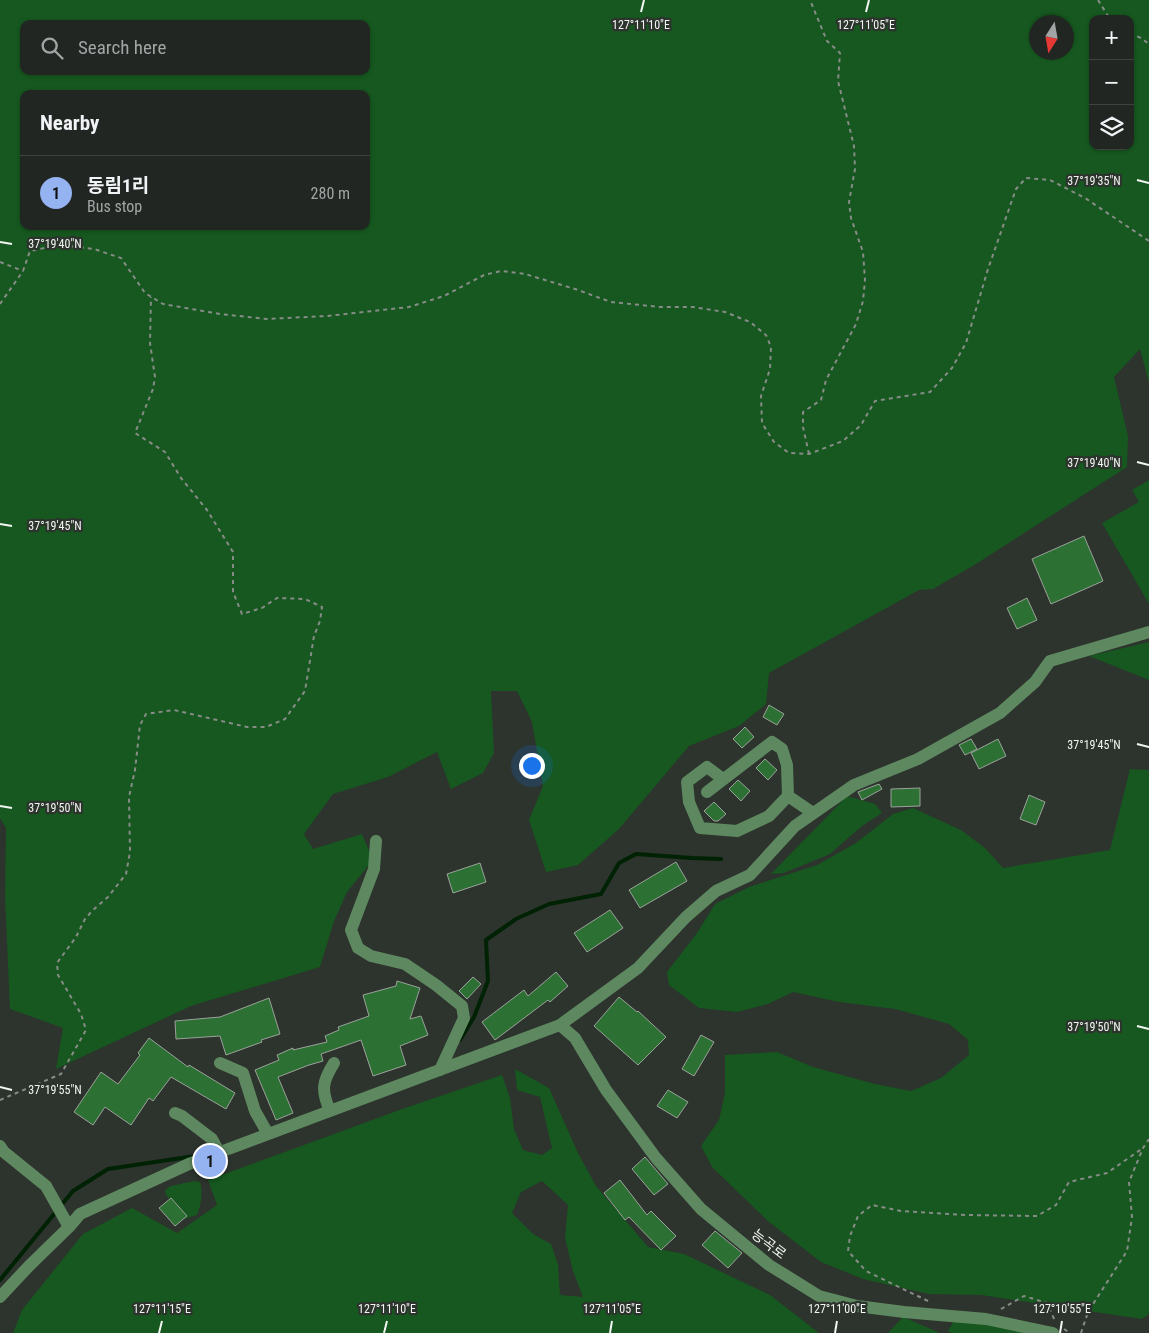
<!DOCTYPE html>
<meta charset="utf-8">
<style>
:root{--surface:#222622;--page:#2a2e2a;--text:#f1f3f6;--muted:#a2a5a5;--line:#3f4340;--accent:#95b2f1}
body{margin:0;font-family:"Roboto Condensed","Noto Sans KR",sans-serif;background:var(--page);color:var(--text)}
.controls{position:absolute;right:15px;top:15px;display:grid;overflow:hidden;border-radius:10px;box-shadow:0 1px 4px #0004}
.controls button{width:45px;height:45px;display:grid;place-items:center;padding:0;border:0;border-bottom:1px solid var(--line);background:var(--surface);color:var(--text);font:25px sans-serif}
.compass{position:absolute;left:1029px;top:15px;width:45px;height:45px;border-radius:50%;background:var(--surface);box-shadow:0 1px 4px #0004;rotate:191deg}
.you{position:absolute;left:531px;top:765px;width:18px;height:18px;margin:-12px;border:4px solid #fff;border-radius:50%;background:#1a73e8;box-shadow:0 0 0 8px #1a73e833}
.badge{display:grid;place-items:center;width:32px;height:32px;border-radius:50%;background:var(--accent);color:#111;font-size:16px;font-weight:700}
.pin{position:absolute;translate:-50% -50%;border:2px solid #fff;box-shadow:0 1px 5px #0006}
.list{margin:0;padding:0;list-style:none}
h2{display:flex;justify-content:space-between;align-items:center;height:65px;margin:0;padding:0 20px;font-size:21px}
h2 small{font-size:16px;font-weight:400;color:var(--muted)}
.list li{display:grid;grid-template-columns:32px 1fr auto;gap:15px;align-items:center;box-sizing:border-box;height:75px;padding:0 20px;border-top:1px solid var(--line)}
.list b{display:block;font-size:19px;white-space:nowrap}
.list p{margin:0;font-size:16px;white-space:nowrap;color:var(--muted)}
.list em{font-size:16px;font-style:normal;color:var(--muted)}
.icon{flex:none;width:28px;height:28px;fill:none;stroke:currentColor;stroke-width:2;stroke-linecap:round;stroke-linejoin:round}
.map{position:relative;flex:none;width:1149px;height:1333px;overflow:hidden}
.search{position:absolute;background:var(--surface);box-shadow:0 1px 4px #0004;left:20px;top:20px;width:350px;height:55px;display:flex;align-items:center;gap:12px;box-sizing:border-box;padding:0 18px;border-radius:10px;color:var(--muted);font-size:19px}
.panel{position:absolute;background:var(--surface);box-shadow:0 1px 4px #0004;left:20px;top:90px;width:350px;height:140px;border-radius:10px}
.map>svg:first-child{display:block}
</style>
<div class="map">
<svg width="1149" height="1333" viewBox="0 0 1149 1333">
<rect width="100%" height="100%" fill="#2d332d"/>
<!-- green -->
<path fill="#16581f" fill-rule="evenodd" d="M0,0h1149v383l-9,-34 -26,28 14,59 -1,31 -151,97 -43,25 -14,1 -150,83 -3,31 -27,22 -50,20 -70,83 -41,36 -32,7 -17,-52 14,-34 -11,-64 -15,-31h-26l3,62 -11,20 -32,16 -14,-37 -49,25 -55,17 -29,40 9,15 49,-15 11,26 -26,32 -13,29 -14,46 -129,39 -135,63 7,-41 -53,-19 -5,-112 1,-69 -6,-10zM1093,19h37v127h-37zM1036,22h30v30h-30zM24,24h342v47h-342zM24,94h342v132h-342z
M1149,480v124l-47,-81 37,-21 -7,-12z
M1149,642v38l-60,-24z
M1130,769l19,1v544l-7,5 -161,-24 -52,-1 -66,-15 -42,-17 -52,-40 -57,-55 -11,-21 18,-26 6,-27v-38l52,-3 36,15 62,17 36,7 30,-13 28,-23 -1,-15 -19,-16 -54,-15 -56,-7 -46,-10 -25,12 -31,8 -38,-4 -30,-23 -2,-13 30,-39 18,-29 34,-17 68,-22 39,-22 37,-29 20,-6 48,22 24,18 18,20 107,-18z
M847,796l28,8 7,9 -20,13 -32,28 -46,19 -13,1z
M515,1069l34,19 29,65 18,33 52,61 36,7 86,41 49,38h-806l9,-23 61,-76 49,-26 45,25 40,-28 -9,-25 197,-72 97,-33 8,23 4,31 9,21 19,5 10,-7 -12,-51 -23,-7zM542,1181l26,24 -3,33 8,33 10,26 -23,-2 -2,-31 -7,-20 -18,-10 -21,-21 9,-21z
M194,1181l6,1c3,10 1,24 -3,33l-13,4 2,-3 -20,-21 -1,-5 6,-4z
M903,1317l37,16h-52z
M955,1319l76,14h-80l-3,-2z"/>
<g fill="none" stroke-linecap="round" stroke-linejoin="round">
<!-- stream -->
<path stroke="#002204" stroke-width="4" d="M460,1040l14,-23 14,-36 -2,-41 30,-21 33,-15 52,-10 18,-31 17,-9 56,4 29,1
M0,1280l73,-89 35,-22 87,-13"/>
</g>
<!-- building -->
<path fill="#2d7033" stroke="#9ba29b" d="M1084,536l19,45 -52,23 -19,-45z
M1027,598l10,22 -20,9 -10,-21z
M769,705l15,9 -7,11 -14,-8z
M745,727l9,10 -12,11 -9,-9z
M971,739l6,10 -12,6 -6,-10z
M998,739l8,17 -27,13 -8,-16z
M765,759l12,11 -9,10 -12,-12z
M738,780l12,11 -9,10 -12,-12z
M879,784l3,5 -20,11 -4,-8z
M920,788v18l-29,1v-18z
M1029,795l16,7 -9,23 -16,-6z
M714,802l12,12 -8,7h-4l-10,-10z
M676,862l11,19 -47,27 -11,-18z
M480,863l6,19 -33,11 -6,-19z
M610,910l13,18 -36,24 -13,-19z
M556,972l12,14 -18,16 -2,-2 -53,40 -13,-18 42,-32 4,6z
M473,977l8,7 -14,15 -8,-8z
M397,981l23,7 -10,31 11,-3 7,19 -28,11 6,19 -33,11 -12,-36 -40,14 2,7 -14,4 -31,12 15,36 -17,7 -21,-50 24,-10 -2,-5 16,-7v2l34,-8 -2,-6 14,-6 -1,-3 31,-11 -6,-21 33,-9z
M619,997l18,15 1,-1 28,26 -28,28 -44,-39z
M269,998l11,36 -19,6 1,2 -36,13 -6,-19 -44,3 -1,-18 45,-4z
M701,1035l13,7 -20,34 -12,-7z
M149,1038l39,29 1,-2 46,28 -9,16 -55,-32 -18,24 -4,-3 -18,27 -26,-18 -12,18 -19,-13 27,-40 17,12 22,-29 -2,-2z
M668,1090l20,12 -11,16 -20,-12z
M645,1157l23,27 -14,11 -22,-26z
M620,1180l27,35 4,-4 25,25 -15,14 -32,-33 -4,3 -21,-27z
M171,1198l16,18 -12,10 -16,-18z
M715,1231l27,22 -14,15 -26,-23z"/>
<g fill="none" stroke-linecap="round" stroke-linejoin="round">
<!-- path -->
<path stroke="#878c87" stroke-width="2" stroke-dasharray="4 4" stroke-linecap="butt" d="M1098,0l12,19
M1130,33l11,5 8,6
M0,262l23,9
M0,304l23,-33 7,-20 29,-6 35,4 27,9 24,35 18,11 57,10 47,5 60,-3 82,-9 35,-11 40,-21 17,-4 24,3 50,15 36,13 49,5h33l32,5 25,10 16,13 5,12 -1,22 -9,27 1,27 12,19 15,11 20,1 34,-13 18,-16 14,-24 55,-9 22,-24 14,-25 22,-74 28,-80 10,-11 24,2 35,18 64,43
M809,454l-6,-27v-15l18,-12 5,-20 30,-56 7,-23 2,-21 -2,-28 -12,-34 -2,-16 6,-33 -1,-23 -16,-65 2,-28 -13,-12 -17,-41
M0,1100l61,-26 25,-44 -5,-16 -23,-39 -1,-12 19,-26 9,-18 8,-9 15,-13 18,-23 4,-22 -1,-55 6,-27 5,-45 6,-11 28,-4 73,17h19l19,-8 20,-28 9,-55 6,-15 2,-14 -17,-8 -28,-1 -15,10 -20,6 -9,-22v-40l-26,-42 -26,-32 -16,-26 -30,-19 18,-44 2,-12 -5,-34 1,-46
M928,1301l-62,-30 -18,-20 2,-15 8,-20 14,-11 29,6 65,4 71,1 19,-11 13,-23 38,-9 36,-25
M1001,1309l23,-13 23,7 8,18
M1064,1329l6,4
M1081,1333l7,-21 39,-61 5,-34 -3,-35 14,-34 6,-9"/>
<!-- minor -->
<path stroke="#5e8960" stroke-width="12" d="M723,779l-16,-12 -20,15 2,20 11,26 37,3 32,-15 19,-20
M707,792l65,-50 10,7 5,16 1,31 25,17
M376,841l-2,28 -23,61 7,18 13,8 34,8 31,21 26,21 2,12 -24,52
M560,1025l15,13 31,52 50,68 45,51 68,56 50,31 38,10 47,6 82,7 67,14
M220,1063l23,10 12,38 13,23
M330,1111c-9,-21 -8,-29 4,-48
M175,1113l7,3 30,23 7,13
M0,1146l4,6 42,34 23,41
M0,1297l29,-31 40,-39 11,-13 111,-51 369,-138 78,-57 48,-51 30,-26 34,-16 45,-49 59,-41 64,-26 82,-46 35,-31 15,-21 99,-29"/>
</g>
<!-- ticks -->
<path fill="none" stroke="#f2f6f2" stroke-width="2" d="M641,12l3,-12M866,12l3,-12M1137,180l12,3M0,242l12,2M1137,462l12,3M0,524l12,2M1137,744l12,3M0,806l12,2M1137,1026l12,3M0,1087l12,3M159,1333l3,-12M384,1333l3,-12M610,1333l2,-12M835,1333l2,-12M1060,1333l2,-12"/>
<g text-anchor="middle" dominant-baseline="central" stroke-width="4.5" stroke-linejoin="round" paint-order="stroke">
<!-- street labels -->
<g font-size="14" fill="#f2f6f2" stroke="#2d332d">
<text transform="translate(769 1244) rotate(37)">능곡로</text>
</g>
</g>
<g font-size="12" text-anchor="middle" fill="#f2f6f2" stroke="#2d332d" stroke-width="4.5" stroke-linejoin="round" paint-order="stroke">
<text x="866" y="29">127°11'05"E</text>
<text x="641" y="29">127°11'10"E</text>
<text x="1094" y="185">37°19'35"N</text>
<text x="55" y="248">37°19'40"N</text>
<text x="1094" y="467">37°19'40"N</text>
<text x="55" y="530">37°19'45"N</text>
<text x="1094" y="749">37°19'45"N</text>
<text x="55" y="812">37°19'50"N</text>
<text x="1094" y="1031">37°19'50"N</text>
<text x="55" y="1094">37°19'55"N</text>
<text x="162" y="1313">127°11'15"E</text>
<text x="387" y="1313">127°11'10"E</text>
<text x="612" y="1313">127°11'05"E</text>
<text x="837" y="1313">127°11'00"E</text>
<text x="1062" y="1313">127°10'55"E</text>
</g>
</svg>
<div class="controls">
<button>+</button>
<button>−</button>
<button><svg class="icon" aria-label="layers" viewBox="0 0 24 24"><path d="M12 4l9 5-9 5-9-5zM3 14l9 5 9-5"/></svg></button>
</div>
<svg class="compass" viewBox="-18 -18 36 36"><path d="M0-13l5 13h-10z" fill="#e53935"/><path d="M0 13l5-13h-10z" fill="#a2a5a5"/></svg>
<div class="you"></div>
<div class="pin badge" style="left:210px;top:1161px">1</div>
<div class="search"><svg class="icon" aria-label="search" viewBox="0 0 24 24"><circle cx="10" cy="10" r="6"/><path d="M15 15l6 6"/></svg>Search here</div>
<section class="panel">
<h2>Nearby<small></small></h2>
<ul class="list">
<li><span class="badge">1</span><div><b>동림1리</b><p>Bus stop</p></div><em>280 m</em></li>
</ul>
</section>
</div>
